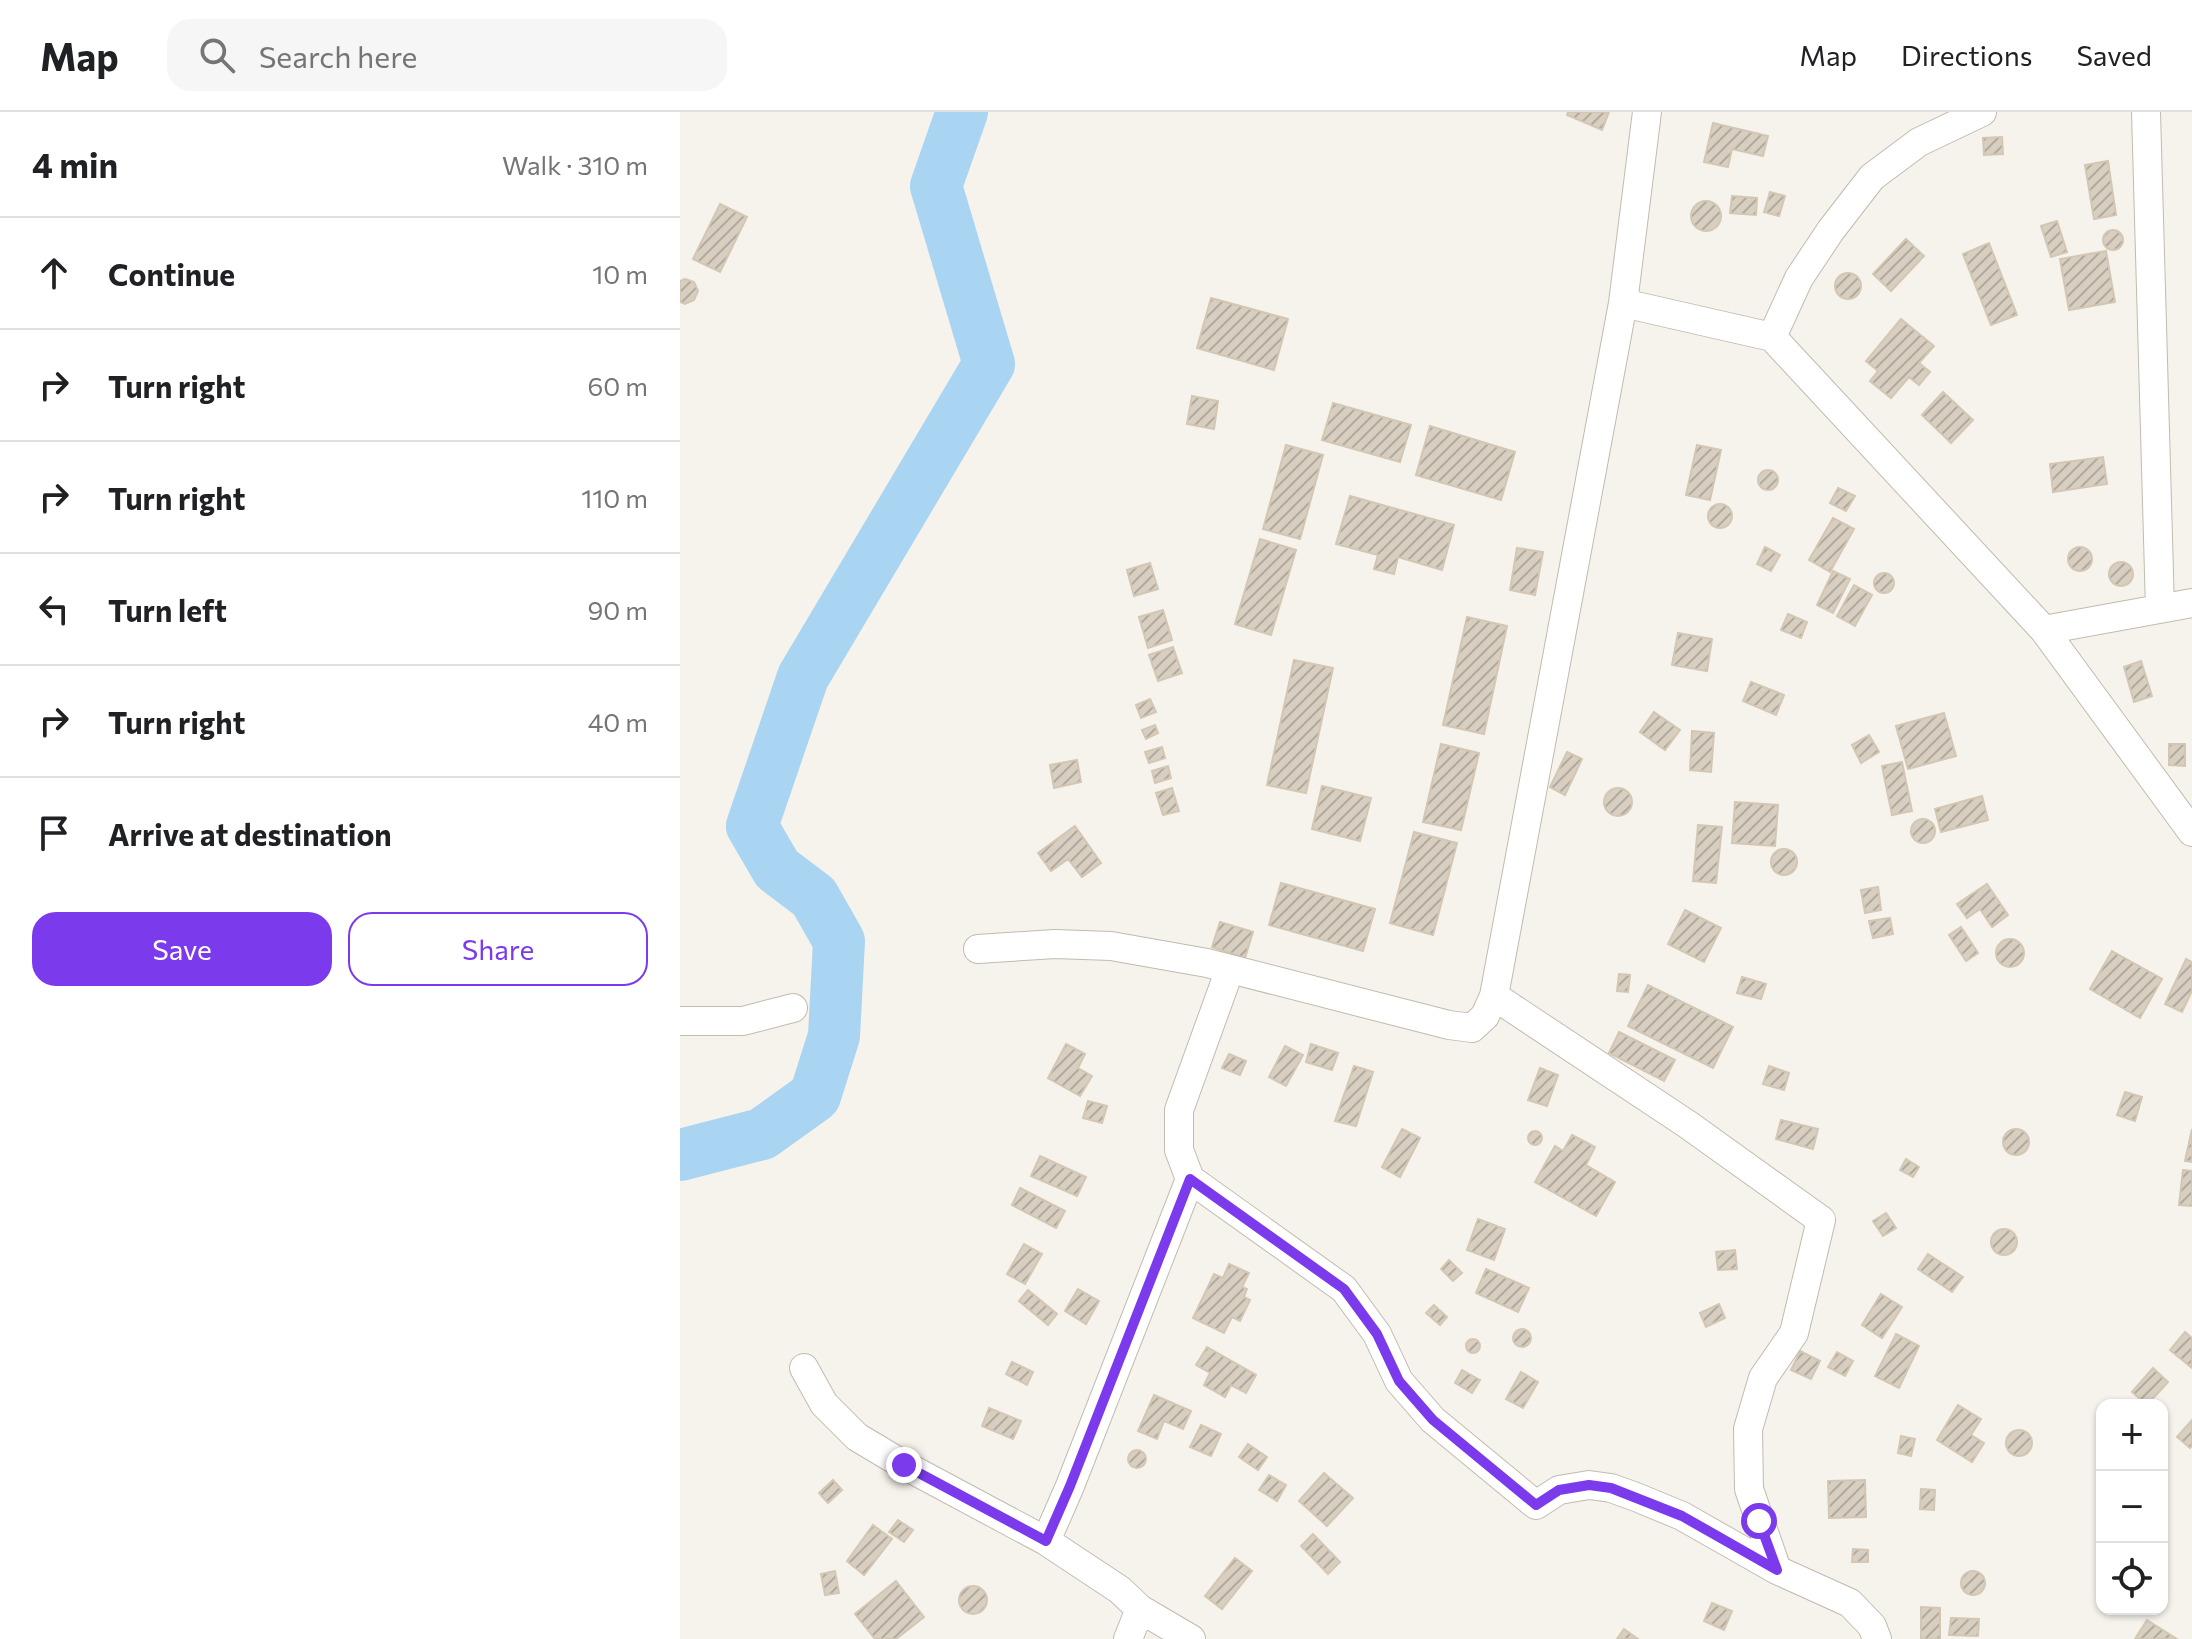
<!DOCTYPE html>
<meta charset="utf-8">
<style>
:root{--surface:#fff;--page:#f6f6f6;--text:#202124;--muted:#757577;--line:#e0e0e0;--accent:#7c3aed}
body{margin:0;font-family:Commissioner,sans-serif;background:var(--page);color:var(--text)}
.controls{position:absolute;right:24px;bottom:24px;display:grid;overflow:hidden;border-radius:16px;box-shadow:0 2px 6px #0004}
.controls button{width:72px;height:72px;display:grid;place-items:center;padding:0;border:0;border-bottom:2px solid var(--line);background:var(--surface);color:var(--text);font:40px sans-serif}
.stop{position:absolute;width:24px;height:24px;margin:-18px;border:6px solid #7c3aed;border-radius:50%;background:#fff}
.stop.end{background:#7c3aed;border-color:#fff;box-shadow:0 2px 8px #0008}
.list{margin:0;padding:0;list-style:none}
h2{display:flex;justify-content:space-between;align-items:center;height:104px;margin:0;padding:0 32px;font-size:34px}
h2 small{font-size:26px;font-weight:400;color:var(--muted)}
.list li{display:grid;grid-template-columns:52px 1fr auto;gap:24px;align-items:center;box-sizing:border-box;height:112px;padding:0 32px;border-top:2px solid var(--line)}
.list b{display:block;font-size:30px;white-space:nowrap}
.list em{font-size:26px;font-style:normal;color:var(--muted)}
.actions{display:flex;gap:16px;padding:24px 32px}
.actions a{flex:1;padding:18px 0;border:2px solid var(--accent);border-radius:24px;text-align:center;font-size:28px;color:var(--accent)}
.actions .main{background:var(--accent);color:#fff}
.icon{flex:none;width:44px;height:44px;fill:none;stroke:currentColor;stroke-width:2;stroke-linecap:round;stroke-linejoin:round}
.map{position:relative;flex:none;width:1512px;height:1527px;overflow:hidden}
header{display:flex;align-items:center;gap:48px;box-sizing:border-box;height:112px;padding:0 40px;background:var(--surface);border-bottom:2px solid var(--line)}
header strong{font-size:38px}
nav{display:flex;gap:44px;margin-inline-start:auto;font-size:28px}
.search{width:560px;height:72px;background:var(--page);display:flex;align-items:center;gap:20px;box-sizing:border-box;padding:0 28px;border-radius:24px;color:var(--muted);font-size:30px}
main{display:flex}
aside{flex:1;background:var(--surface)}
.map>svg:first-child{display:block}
</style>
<header>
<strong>Map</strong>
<div class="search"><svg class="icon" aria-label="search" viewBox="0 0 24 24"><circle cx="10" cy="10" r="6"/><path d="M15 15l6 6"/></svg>Search here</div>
<nav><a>Map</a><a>Directions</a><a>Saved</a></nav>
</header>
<main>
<aside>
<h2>4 min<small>Walk · 310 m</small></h2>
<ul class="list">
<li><svg class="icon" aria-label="ahead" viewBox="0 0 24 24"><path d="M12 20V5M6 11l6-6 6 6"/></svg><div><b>Continue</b></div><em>10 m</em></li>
<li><svg class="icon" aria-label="right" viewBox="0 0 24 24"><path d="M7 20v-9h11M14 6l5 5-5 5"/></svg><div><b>Turn right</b></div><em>60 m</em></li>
<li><svg class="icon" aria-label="right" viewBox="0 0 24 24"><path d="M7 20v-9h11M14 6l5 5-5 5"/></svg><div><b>Turn right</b></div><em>110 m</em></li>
<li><svg class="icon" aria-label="left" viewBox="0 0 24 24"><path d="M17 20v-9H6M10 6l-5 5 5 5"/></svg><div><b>Turn left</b></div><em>90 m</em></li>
<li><svg class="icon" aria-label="right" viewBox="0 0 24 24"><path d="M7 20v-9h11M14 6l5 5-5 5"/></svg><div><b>Turn right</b></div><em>40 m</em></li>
<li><svg class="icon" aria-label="arrive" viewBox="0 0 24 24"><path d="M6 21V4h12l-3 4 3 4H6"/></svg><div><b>Arrive at destination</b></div></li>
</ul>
<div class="actions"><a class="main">Save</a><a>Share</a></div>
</aside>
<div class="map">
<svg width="1512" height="1527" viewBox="0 0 1512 1527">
<defs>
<pattern id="building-hatch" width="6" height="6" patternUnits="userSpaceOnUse" patternTransform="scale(2)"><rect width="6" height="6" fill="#d8cfc1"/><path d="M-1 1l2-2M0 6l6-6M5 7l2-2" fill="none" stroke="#b1aa9e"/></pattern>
</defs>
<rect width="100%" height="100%" fill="#f6f3ec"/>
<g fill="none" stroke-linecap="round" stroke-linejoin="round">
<!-- river -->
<path stroke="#a9d4f2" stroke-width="52" d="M0,1043l82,-21 53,-38 19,-60 5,-95 -25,-44 -37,-28 -25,-43 51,-149 186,-313 -53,-178 26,-74"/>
</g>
<!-- building -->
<path fill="url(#building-hatch)" stroke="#d3c7b4" stroke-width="2" d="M888,0h41l-7,18 -35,-15z
M1033,11l55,13 -5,20 -31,-7 -4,18 -24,-5z
M1322,25l1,17 -19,1 -1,-17z
M1428,49l8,54 -22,4 -9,-54z
M1090,80l15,4 -6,20 -15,-4z
M1052,84l25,2 -1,17 -26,-2z
M1011 104a15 15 0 1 1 30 0a15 15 0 1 1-30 0Z
M40,92l27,13 -27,55 -27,-13z
M1377,109l10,31 -16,5 -10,-31z
M1423 128a10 10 0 1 1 20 0a10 10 0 1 1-20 0Z
M1226,127l18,17 -33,35 -18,-17z
M1309,131l28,72 -26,10 -28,-71z
M1426,139l9,51 -46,8 -9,-51z
M1155 174a13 13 0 1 1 26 0a13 13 0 1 1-26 0Z
M5,167l9,3 4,9 -4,9 -9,4 -5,-2v-21z
M531,186l77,21 -14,51 -77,-22z
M1221,207l33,27 -15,17 11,9 -11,13 -10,-8 -18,21 -21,-17 8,-10 -12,-10z
M1263,280l30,28 -22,23 -29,-28z
M512,284l26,5 -4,28 -27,-5z
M653,291l78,22 -11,37 -78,-22z
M750,314l85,26 -14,48 -85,-25z
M606,333l37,10 -23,84 -37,-10z
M1017,333l24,5 -11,50 -24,-5z
M1423,345l4,27 -54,8 -3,-28z
M1078 368a10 10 0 1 1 20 0a10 10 0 1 1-20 0Z
M1158,376l17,8 -9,15 -16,-8z
M670,384l104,29 -12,45 -44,-13 -4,17 -20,-5 4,-14 -42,-11z
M1028 404a12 12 0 1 1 24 0a12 12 0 1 1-24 0Z
M1153,406l21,11 -24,43 -21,-12z
M580,427l36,11 -25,85 -36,-11z
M1388 447a12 12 0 1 1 24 0a12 12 0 1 1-24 0Z
M1085,435l15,8 -9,16 -14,-7z
M837,436l26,4 -8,43 -25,-5z
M1429 462a12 12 0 1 1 24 0a12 12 0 1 1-24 0Z
M470,451l8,26 -24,7 -7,-26z
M1153,459l17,8 -17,34 -16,-8z
M1194 471a10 10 0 1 1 20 0a10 10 0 1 1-20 0Z
M1174,473l18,10 -17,31 -18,-10z
M483,498l9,30 -24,8 -9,-31z
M1108,502l19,8 -6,16 -20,-8z
M787,505l40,9 -23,108 -41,-9z
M998,521l34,6 -5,32 -35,-6z
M493,535l9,26 -24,8 -9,-26z
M614,548l39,8 -27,125 -39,-8z
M1461,549l11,35 -18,6 -10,-35z
M1071,570l33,13 -8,20 -33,-14z
M470,587l6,13 -15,6 -5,-13z
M974,600l26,18 -15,20 -25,-18z
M1264,601l12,43 -48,13 -12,-43z
M475,613l3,8 -12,6 -4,-9z
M1012,619l22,2 -3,39 -21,-2z
M1189,623l10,17 -18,11 -9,-18z
M761,632l38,9 -18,77 -38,-8z
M1489,632h16v22l-16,-1z
M482,635l3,11 -16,5 -4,-11z
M887,640l15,7 -17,36 -15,-8z
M397,648l4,22 -27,6 -4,-23z
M1222,650l10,49 -20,4 -10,-49z
M488,654l3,12 -16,5 -3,-12z
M642,674l49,12 -11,43 -48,-12z
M924 690a14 14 0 1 1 28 0a14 14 0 1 1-28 0Z
M492,676l7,23 -16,4 -7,-22z
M1302,684l6,24 -47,12 -6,-23z
M1055,690l43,3 -3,41 -43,-3z
M1231 719a12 12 0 1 1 24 0a12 12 0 1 1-24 0Z
M1018,713l24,2 -6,56 -23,-2z
M395,714l26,37 -19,14 -14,-18 -17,12 -13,-18z
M734,720l43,11 -24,92 -43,-12z
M1091 750a13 13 0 1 1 26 0a13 13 0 1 1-26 0Z
M601,771l94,26 -12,42 -94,-26z
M1307,772l21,31 -16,12 -12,-18 -13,9 -10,-14z
M1198,775l3,23 -16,3 -4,-23z
M1005,798l36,18 -17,34 -36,-18z
M1210,806l3,16 -20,4 -4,-17z
M540,810l33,10 -8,26 -33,-11z
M1281,815l17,26 -12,8 -17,-26z
M1316 841a14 14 0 1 1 28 0a14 14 0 1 1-28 0Z
M1432,839l50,28 -22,39 -50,-29z
M1506,847l6,3v29l-10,21 -17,-8z
M939,862l11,1 -2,17 -11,-1z
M1062,865l24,7 -5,15 -24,-6z
M968,873l85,42 -20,41 -85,-42z
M939,920l56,28 -11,21 -55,-28z
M386,932l19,10 -7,14 14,8 -12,20 -32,-18z
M631,932l27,9 -6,17 -26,-8z
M605,934l18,9 -17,31 -17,-9z
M549,942l17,7 -6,14 -18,-7z
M674,954l19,6 -17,54 -21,-5z
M1089,954l20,7 -5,17 -21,-6z
M860,956l18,7 -11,31 -19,-6z
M1445,980l17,5 -7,24 -18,-6z
M408,989l19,5 -5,17 -19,-5z
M1101,1008l37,9 -5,20 -37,-10z
M1323 1030a13 13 0 1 1 26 0a13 13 0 1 1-26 0Z
M722,1017l18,9 -20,39 -18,-10z
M1512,1017v33l-7,-1z
M848 1026a7 7 0 1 1 14 0a7 7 0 1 1-14 0Z
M892,1023l23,12 -9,18 29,17 -19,34 -61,-34 20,-36 8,5z
M360,1044l46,21 -9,19 -46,-20z
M1226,1047l13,8 -6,10 -13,-7z
M1503,1058l9,1v35l-13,-1z
M340,1076l45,23 -9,17 -44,-23z
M1206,1101l10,15 -13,8 -10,-15z
M798,1107l27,10 -11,31 -27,-10z
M1311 1130a13 13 0 1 1 26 0a13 13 0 1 1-26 0Z
M344,1132l18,10 -17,30 -18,-10z
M1055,1138l2,19 -19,1 -2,-18z
M1248,1142l35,23 -11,15 -34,-23z
M769,1148l13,13 -9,8 -12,-12z
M549,1152l20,9 -7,14 5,2 -3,8 6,3 -10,21 -8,-4 -8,16 -31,-15 21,-44 9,4z
M806,1157l43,19 -11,24 -42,-19z
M398,1177l21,12 -13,23 -21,-13z
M348,1178l29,24 -9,11 -29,-24z
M1201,1182l21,13 -20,31 -20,-13z
M1039,1192l6,14 -19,9 -6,-14z
M754,1193l13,12 -7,8 -14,-12z
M833 1226a9 9 0 1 1 18 0a9 9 0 1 1-18 0Z
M1505,1220l7,6v30l-22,-18z
M1216,1222l23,12 -20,42 -24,-12z
M786 1234a7 7 0 1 1 14 0a7 7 0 1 1-14 0Z
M527,1235l49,28 -10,18 -15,-8 -6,12 -21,-12 6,-12 -14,-8z
M1120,1239l20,10 -9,18 -20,-9z
M1157,1240l16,9 -8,15 -17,-9z
M332,1250l21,10 -6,13 -21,-11z
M1473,1256l15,14 -21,23 -15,-13z
M782,1258l18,10 -8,13 -17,-10z
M841,1260l17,10 -15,26 -17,-9z
M474,1283l37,16 -8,18 -19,-8 -7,18 -19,-8z
M1278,1293l23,14 -10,16 13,8 -12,19 -35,-22z
M309,1296l32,13 -8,18 -31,-13z
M1512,1308v26l-2,2 -13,-11z
M521,1313l20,9 -10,22 -21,-9z
M1326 1331a13 13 0 1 1 26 0a13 13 0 1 1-26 0Z
M1221,1324l14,3 -4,17 -13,-3z
M568,1332l19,13 -9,13 -19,-13z
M448 1347a9 9 0 1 1 18 0a9 9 0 1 1-18 0Z
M644,1361l29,25 -26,28 -28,-25z
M589,1363l17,10 -9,16 -18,-11z
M153,1368l9,10 -14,13 -9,-10z
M1185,1368l1,37 -37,1 -1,-37z
M1241,1377l14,1 -1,20 -14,-1z
M218,1408l15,10 -9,12 -15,-10z
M193,1413l19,14 -28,36 -17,-14z
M633,1422l27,28 -12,12 -27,-28z
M1173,1437l15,1v12h-16z
M555,1446l17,13 -30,38 -17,-13z
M1281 1471a12 12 0 1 1 24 0a12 12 0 1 1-24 0Z
M155,1459l4,22 -14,2 -4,-21z
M216,1469l28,36 -28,22h-21l-20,-25z
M279 1488a14 14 0 1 1 28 0a14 14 0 1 1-28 0Z
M1032,1491l20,8 -8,19 -20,-9z
M1241,1495l19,1v31h-19z
M1271,1506l28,1 -1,17 -29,-1z
M1467,1508l30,19h-42z
M944,1517l14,10h-21z"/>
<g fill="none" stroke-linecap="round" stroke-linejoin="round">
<!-- minor casing -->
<g stroke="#c2bbae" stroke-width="30">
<path id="minor" d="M1302,0l-63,30 -47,35 -41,53 -32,48 -27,59 272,293 148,202
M1466,0l14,497
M943,191l24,-191
M1364,518l148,-27
M298,837l77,-5 56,2 96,17 242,62 23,3 13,-12 9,-20 129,-693 149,34
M550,857l-51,141v40l11,29 154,110 33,45 22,47 34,39 103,85 23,-15 30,-5 22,3 25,9 46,19 95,54 73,33 22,23 5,13
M814,884l193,128 134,96 -27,113 -31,45 -15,51 1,60 28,81
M0,909h63l50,-13
M510,1067l-120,307 -24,55 74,49 20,19 51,30
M124,1256l20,36 33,33 47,28 142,76
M448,1527l12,-30"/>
</g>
<!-- minor -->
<use href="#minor" stroke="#fff" stroke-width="28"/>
</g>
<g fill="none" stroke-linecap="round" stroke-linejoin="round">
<!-- route -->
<path stroke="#7c3aed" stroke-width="10" d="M224,1353l142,76 24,-55 120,-307 154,110 33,45 22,47 34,39 103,85 23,-15 30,-5 22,3 71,28 95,54 -18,-49"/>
</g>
</svg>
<div class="controls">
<button>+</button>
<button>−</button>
<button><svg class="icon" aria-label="locate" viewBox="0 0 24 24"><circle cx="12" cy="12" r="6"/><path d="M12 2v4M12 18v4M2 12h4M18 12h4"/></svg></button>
</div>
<div class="stop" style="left:1079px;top:1409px"></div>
<div class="stop end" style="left:224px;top:1353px"></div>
</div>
</main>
